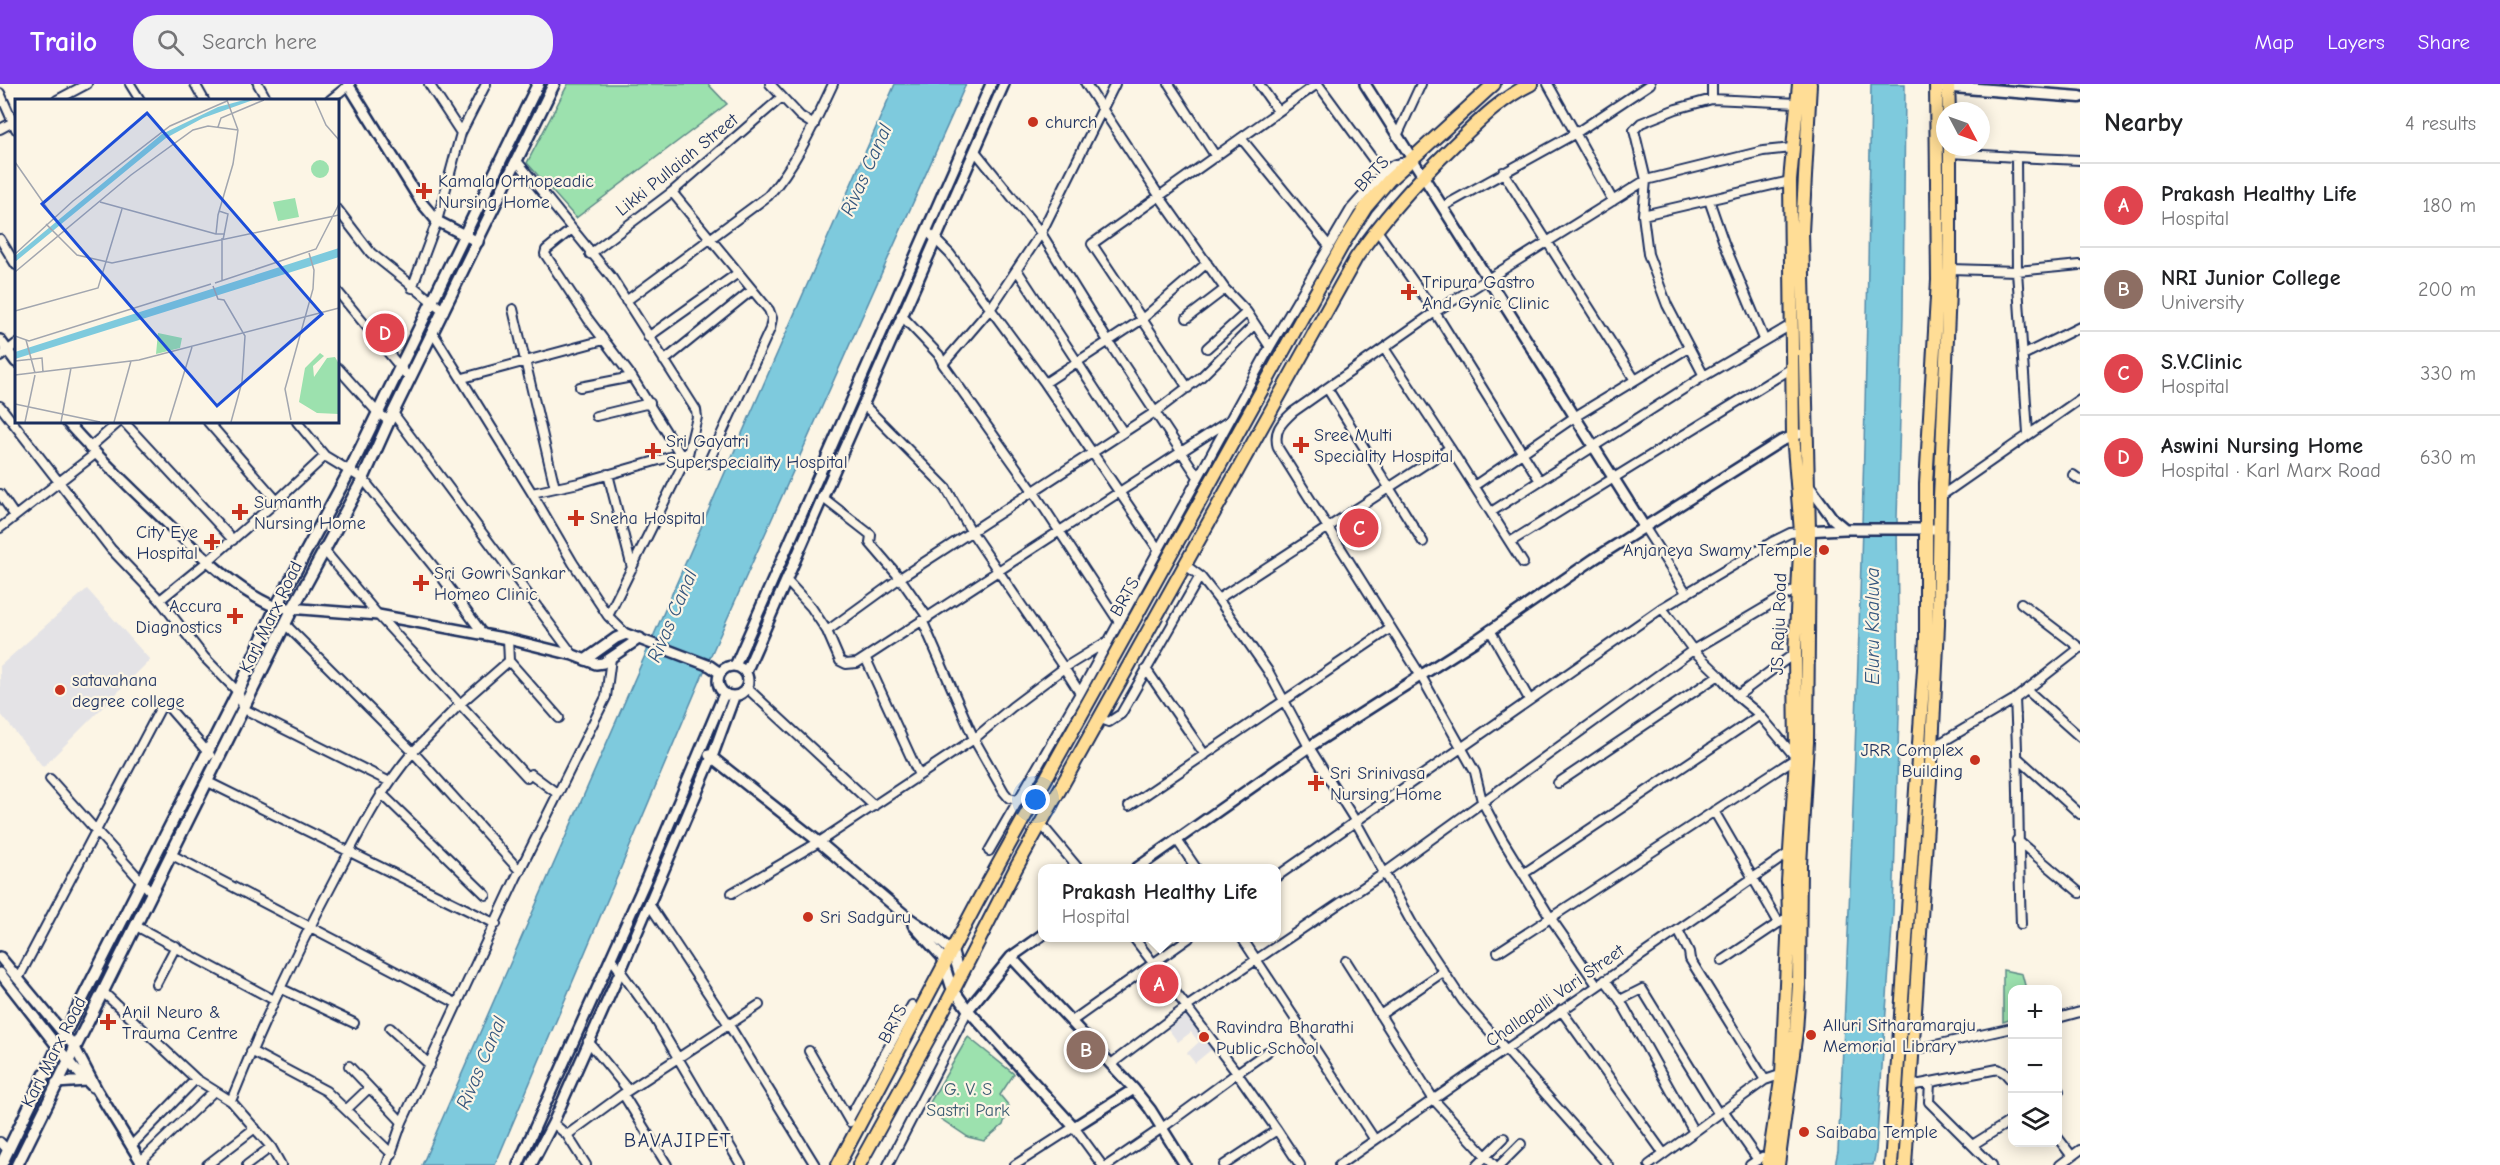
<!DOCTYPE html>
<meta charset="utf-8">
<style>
:root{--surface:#fff;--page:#f2f2f2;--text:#202124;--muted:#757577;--line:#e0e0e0;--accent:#7c3aed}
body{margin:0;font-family:"Comic Neue",sans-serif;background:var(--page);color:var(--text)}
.controls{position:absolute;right:18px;bottom:18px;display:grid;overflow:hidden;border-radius:12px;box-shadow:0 3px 15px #0003}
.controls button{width:54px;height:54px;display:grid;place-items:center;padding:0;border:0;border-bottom:2px solid var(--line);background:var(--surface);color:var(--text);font:30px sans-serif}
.compass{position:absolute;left:1936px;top:18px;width:54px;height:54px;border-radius:50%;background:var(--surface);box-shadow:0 3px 15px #0003;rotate:131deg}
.you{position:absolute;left:1036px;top:716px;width:21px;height:21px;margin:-15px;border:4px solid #fff;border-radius:50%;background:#1a73e8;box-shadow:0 0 0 9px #1a73e833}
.badge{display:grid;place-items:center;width:39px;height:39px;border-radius:50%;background:var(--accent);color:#fff;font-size:20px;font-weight:700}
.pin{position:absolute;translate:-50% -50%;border:3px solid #fff;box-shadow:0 2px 6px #0006}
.popup{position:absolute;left:1038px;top:780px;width:243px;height:78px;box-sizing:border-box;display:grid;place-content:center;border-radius:12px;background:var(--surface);filter:drop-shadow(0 2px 4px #0005);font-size:20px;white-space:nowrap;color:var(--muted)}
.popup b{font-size:22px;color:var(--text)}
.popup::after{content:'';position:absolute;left:50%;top:100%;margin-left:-12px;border:12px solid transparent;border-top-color:var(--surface)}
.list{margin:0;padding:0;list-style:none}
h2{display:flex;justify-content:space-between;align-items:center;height:78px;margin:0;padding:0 24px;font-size:26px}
h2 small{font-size:20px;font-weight:400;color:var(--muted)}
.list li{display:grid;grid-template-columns:39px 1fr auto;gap:18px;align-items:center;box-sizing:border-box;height:84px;padding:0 24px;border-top:2px solid var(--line)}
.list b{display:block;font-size:22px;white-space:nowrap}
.list p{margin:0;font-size:20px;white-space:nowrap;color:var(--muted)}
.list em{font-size:20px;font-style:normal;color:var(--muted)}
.icon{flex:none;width:33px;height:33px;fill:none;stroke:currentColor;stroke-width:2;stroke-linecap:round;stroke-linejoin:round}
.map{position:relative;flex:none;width:2080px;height:1081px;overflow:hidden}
header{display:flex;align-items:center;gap:36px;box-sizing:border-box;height:84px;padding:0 30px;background:var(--accent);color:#fff}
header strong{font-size:28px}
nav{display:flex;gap:33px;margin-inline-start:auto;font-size:21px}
.search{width:420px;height:54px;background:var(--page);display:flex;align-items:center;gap:15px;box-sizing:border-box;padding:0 21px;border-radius:24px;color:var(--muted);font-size:22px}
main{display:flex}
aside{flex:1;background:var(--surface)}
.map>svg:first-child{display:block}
</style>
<header>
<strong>Trailo</strong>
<div class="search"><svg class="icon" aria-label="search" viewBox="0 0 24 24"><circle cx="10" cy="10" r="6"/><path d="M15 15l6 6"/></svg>Search here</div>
<nav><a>Map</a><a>Layers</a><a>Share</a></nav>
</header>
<main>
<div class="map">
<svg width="2080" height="1081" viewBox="0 0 2080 1081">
<rect width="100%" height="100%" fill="#fcf5e5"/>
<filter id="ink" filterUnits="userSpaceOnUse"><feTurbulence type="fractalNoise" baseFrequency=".0167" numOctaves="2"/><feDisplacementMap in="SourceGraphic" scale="12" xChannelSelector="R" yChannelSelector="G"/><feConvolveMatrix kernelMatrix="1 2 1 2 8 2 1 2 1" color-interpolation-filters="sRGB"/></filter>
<g filter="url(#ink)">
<!-- built -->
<path fill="#e4e3e6" d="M87,505l63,71 -107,107 -43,-54v-47z
M1191,926l27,34 -23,19 -8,-10 12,-11 -8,-10 -13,10 -10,-13z"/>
<!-- green -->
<path fill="#9ce1ae" stroke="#5c8886" stroke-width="1.5" d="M568,0h140l19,20 -151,114 -49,-55z
M2003,886l19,4 4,15 -14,1v29l-9,3z
M968,953l46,37 -14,21 9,11 -6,19 -19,16 -16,-4 -42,-28z"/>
<!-- water -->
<path fill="#7ecadd" stroke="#568caa" stroke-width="1.5" d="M895,0h71l-255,571 -216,510h-73z
M1871,0h34l-2,233 -6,201 2,198 -6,197 -17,238 -3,14h-38l3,-14c18,-355 28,-711 33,-1067z"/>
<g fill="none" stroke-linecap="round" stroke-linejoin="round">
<!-- minor casing -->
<g stroke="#1b2f5e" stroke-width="12">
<path id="minor" d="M130,0l10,16
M195,0l9,16
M258,0l9,16
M429,0l32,49
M770,0l30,32 14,9
M1086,0l74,113 65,92 22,23 -40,36
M1169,0l47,73
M1259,0l19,27
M1318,0l65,89
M1548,0l65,117
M1712,0v15
M0,9l16,36
M57,16l30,-16
M330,16l20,-16
M0,45l15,-8
M1397,52l24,-52
M1241,54l88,108
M975,67l66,82 67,108 90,136
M1950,69l66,4
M517,77l95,117 84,132 1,7 -9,37
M1503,88l132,208
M672,108l97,118 3,8 -2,11 -62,134
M1709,116l15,43 40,96
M1444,122l132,-73 74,-49
M338,126l33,43 73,58
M1643,131l147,-34
M572,145l-26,21 -1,4 43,65 44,58 48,77
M1376,145l59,83 105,169
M927,147l23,23 95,129 113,166
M0,155l16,26
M590,170l82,-62 110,-95
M1950,185l67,2 63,-6
M1017,186l106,162
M412,204l25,-67 24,-88 25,-49
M338,208l72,87
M626,217l142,-105c28,-31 47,-74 65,-112
M513,225l42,179
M1247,228l23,35
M901,231l38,40 4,9 90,127 86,131
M1187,234l38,-29
M433,249l99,160 47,-10 101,-29h8l-80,162 18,18
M648,253l90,-64
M1384,264l66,100
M2023,271l57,-28
M0,273l16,-13
M664,277l88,-71
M943,280l48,-56 50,-75 74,-149
M338,284l40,45 11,8
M1704,292l-37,-71 -19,-51 -5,-39 3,-35 -12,-50 7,-7 35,-14 36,-10 86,4
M463,294l141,-38
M1045,299l96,-63 66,-57
M580,303l52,-10
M1188,304l-96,-144 225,-160
M1327,304l96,154
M863,320l83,84 25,43 93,137 44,-27
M0,322l111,143 49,51 44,57 34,35 6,17 144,72
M393,329l180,242
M596,332l54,-13
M124,338l109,118
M208,338l69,79 48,-45
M297,338l28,34 38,23 75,93 45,62
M2028,349l-11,-162 -1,-114 64,3
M89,364l30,-26
M608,390l24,94
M2073,391l7,5
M1474,402l102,-70 112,-68
M532,409l41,70 35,53
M0,410l15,22
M822,413l49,38 -1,8 30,35 28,40
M1938,414l142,-99
M1491,428l213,-136 87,-51
M0,444l95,-74
M1645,444l42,66
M1510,458l282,-174
M323,465l55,66 149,162
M1184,480l16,12 18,23 50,72 41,76 47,75 58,105 49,74 145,164
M787,497l24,26 16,24 13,30 6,3 11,-1 370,-241
M1218,515l232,-151 73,115
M160,516l48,-39 69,-60
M2021,519l59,45
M1662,524l31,42 26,25 18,21 23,19
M923,538l51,117 30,53 5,6 8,2
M286,541l127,127 48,-49 48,-42 -1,-22
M1490,546l39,69
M827,547l73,-53 255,-166 46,-35 53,-52
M866,575l53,116
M509,577l50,57
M1146,585l59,86
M747,604l127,118
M2027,606l53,47
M1737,612l58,-43
M2015,615c4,75 3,150 6,225
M1098,634l11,4 12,-8 79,-138
M1932,664l83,-49 65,-51
M2019,675l61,55
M531,690l27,20
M50,695l102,114
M208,698l288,142
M1558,699l161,-108
M381,709l105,102
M1129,722l262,-178
M1714,727l65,112
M1042,741l36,43
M1177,756l19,28
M2017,756l63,53
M989,767l91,-158 190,-346 81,-138 32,-36 10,-8 14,-4
M172,771l286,149
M1276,793l386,-269 112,-67 16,-8 11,-1
M732,809l87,-51 155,-103 38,-32 52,-39 16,25
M649,820l80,121 86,140
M136,842l138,74
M1678,846l11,22 1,7 75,121
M1134,854l103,135 30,-21
M1242,854l133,202
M1498,868l298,-194 -36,-43 -237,159
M611,874l44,61 86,146
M1346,877l88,139 60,65
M1722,877l61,-41
M18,895l142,-270 6,-3 4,3 40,46
M1605,896l15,20 74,132
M156,900l20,-38
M1597,901l-47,-68 -48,-78 -20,-38 -7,-29 -54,-96 -143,-228c-5,-17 3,-25 15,-36l142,-100 211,-132 117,-29 29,-3
M280,904l74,35
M103,908l93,87 35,22c31,-77 66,-151 105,-224 24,-46 43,-85 77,-125l107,119
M1620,916l22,-11 76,124
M1561,926l103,144
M1380,931l63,-43
M2058,934l22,-6
M1072,937l117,-83
M390,944l40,37
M588,957l40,49
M1913,966l99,-22
M251,967l75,40 66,63
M809,967l41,71
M1111,980l77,-58 195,-132 310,-224 105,-62
M349,982l53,56
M1930,998l-1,20 63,63
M1910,1002l88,-17 7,4 7,8
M2058,1008l1,-1
M623,1010l44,71
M231,1017l40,46 10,18
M347,1025l21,-20
M1723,1026l35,50
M849,1035l63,-114
M553,1039l14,12 19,30
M1277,1046l23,35
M567,1051l56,-41 136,-89
M2058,1054l13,17
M0,1058l8,8
M1974,1060l38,-24
M131,1062l65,-67
M140,1078l74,-71
M207,1081l48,-37
M247,1081l24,-18
M387,1081l15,-43 114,-244 90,-181 5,-39
M888,1081l80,-155
M1015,1081l59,-38 28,38
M1108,1081l54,-37 75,-55 40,57 -53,35
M1339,1081l450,-312
M1477,1081l27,-27
M1500,1081l21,-21
M1649,1081l116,-85 18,-6
M1750,1081l12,-8
M2060,1081l20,-15"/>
</g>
<!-- tertiary casing -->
<g stroke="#1b2f5e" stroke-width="14">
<path id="tertiary" d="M348,0l73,118 16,19 41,21
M1365,0l280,444
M0,256l16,22
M67,338c31,36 66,68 100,101 32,30 69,68 109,84l102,8 130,24 65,16 23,9 7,-1 37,-25
M1809,402l24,33 12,10
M1804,447l41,-2h94
M585,576l31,-22 10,-4 84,32 10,7
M718 597a15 15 0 1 1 30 0a15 15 0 1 1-30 0Z
M735,582l256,-582
M746,588l258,-588
M709,671l110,87 87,74 25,17 22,20 7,23
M1137,784l172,-121 169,-108 116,-80 187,-118 18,-7
M913,841l29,32 9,29 17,24 106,117 60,-38
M0,873l74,89 23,44 46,75
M1011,873l31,-22
M0,889l74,95 19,19
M968,926l43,-53 123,132 16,20 35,56
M56,999l30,-2
M518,1081l126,-281 80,-190
M531,1081l22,-42 68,-153 91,-213 22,-60"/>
</g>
<!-- secondary casing -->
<g stroke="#1b2f5e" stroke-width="15">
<path id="secondary" d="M1940,2l140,11
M1,1081l57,-118 180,-355 38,-85 73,-135 189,-388
M17,1081l276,-557 70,-129 26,-58 165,-337"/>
</g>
<!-- primary casing -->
<g stroke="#1b2f5e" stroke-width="16">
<path id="primary" d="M1948,0l1,27
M838,1081l141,-266 365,-657 22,-35 23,-27 105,-96
M859,1081l72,-131 85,-166 340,-610c28,-41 61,-77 96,-111 25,-24 48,-48 79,-63
M1768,1081l14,-91 7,-158 -1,-34 8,-124 -1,-105 6,-121 -8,-97 -3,-254 9,-97
M1778,1081l18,-133 3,-47 1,-120 7,-123 2,-211 -7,-299 8,-148
M1891,1081l35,-526v-155l12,-204 -2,-196
M1905,1081l27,-417 6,-123 2,-128 10,-228v-122"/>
</g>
<!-- minor -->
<use href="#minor" stroke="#fcf5e5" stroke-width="8"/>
<!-- tertiary -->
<use href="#tertiary" stroke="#fcf5e5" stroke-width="9"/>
<!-- secondary -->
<use href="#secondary" stroke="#fcf5e5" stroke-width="10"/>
<!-- primary -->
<use href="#primary" stroke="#ffdd96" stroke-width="12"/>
</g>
</g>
<!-- markers -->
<g fill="#c8321e" stroke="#fcf5e5" stroke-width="2">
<circle cx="1033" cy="38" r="6"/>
<path d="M421 98h6v6h6v6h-6v6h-6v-6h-6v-6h6z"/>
<path d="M1406 199h6v6h6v6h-6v6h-6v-6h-6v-6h6z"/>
<path d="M1298 352h6v6h6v6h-6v6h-6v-6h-6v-6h6z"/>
<path d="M650 358h6v6h6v6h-6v6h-6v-6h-6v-6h6z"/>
<path d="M237 419h6v6h6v6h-6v6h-6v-6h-6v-6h6z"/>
<path d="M573 425h6v6h6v6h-6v6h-6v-6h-6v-6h6z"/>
<path d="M209 449h6v6h6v6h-6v6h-6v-6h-6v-6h6z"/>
<circle cx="1824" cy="466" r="6"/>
<path d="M418 490h6v6h6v6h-6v6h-6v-6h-6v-6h6z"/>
<path d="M232 523h6v6h6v6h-6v6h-6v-6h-6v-6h6z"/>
<circle cx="60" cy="606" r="6"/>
<circle cx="1975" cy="676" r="6"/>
<path d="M1313 690h6v6h6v6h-6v6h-6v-6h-6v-6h6z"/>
<circle cx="808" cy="833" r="6"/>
<path d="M105 929h6v6h6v6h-6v6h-6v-6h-6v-6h6z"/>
<circle cx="1811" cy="951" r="6"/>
<circle cx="1204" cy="953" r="6"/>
<circle cx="1804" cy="1048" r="6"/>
</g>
<g text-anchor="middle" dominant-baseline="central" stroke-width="4.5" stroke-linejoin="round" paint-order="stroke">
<!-- poi labels -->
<g font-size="18" fill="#1b2f5e" stroke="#fcf5e5" text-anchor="start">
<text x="1045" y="38">church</text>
<text x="438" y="97">Kamala Orthopeadic<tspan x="438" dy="21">Nursing Home</tspan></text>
<text x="1422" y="198">Tripura Gastro<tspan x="1422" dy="21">And Gynic Clinic</tspan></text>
<text x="1314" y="351">Sree Multi<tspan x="1314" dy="21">Speciality Hospital</tspan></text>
<text x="666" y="357">Sri Gayatri<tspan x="666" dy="21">Superspeciality Hospital</tspan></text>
<text x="254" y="418">Sumanth<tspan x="254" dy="21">Nursing Home</tspan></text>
<text x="590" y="434">Sneha Hospital</text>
<text x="198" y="448" text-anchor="end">City Eye<tspan x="198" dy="21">Hospital</tspan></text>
<text x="1812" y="466" text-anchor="end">Anjaneya Swamy Temple</text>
<text x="434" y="489">Sri Gowri Sankar<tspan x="434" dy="21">Homeo Clinic</tspan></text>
<text x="222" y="522" text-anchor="end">Accura<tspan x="222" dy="21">Diagnostics</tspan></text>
<text x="72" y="596">satavahana<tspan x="72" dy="21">degree college</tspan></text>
<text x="1963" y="666" text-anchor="end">JRR Complex<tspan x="1963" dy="21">Building</tspan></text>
<text x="1330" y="689">Sri Srinivasa<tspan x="1330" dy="21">Nursing Home</tspan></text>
<text x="820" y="833">Sri Sadguru</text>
<text x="122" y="928">Anil Neuro &amp;<tspan x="122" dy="21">Trauma Centre</tspan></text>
<text x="1823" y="941">Alluri Sitharamaraju<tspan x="1823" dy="21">Memorial Library</tspan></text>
<text x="1216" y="943">Ravindra Bharathi<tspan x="1216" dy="21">Public School</tspan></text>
<text x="1816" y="1048">Saibaba Temple</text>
</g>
<!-- street labels -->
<g font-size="18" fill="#1b2f5e" stroke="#fcf5e5">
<text transform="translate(677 81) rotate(-39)">Likki Pullaiah Street</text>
<text transform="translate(1372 90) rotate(-47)">BRTS</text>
<text transform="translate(1125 513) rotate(-61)">BRTS</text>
<text transform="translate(271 533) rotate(-64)">Karl Marx Road</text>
<text transform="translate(1779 540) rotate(-88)">JS Raju Road</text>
<text transform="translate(1555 912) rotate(-35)">Challapalli Vari Street</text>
<text transform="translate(893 940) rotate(-62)">BRTS</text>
<text transform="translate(54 968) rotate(-63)">Karl Marx Road</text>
</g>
<!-- park labels -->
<g font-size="18" fill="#3b5c72" stroke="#fcf5e5">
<text x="968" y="1005">G. V. S<tspan x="968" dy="21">Sastri Park</tspan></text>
</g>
<!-- water labels -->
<g font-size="20" font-style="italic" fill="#34567e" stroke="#fcf5e5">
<text transform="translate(866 86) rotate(-66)">Rivas Canal</text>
<text transform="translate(672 532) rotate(-67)">Rivas Canal</text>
<text transform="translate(1872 542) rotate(-90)">Eluru Kaaluva</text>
<text transform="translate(481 979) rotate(-67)">Rivas Canal</text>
</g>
<!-- neighbourhood labels -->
<g font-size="20" letter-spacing="1.5" fill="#1b2f5e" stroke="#fcf5e5">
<text x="678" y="1056">BAVAJIPET</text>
</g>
</g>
<!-- overview -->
<g transform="translate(15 15)">
<rect width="324" height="324" fill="#fcf5e5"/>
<path d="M296 70a9 9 0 1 1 18 0a9 9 0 1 1-18 0ZM280,99l4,19 -21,4 -5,-19zM143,234l24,5 -2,10 -24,6zM305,254l4,3 -11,10 1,11 13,-19 8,-1 4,7v50l-22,-1 -18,-11 6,-34z" fill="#9ce1ae"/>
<path d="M229,1h9l-50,18 -37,20 -151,124v-6l147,-122 56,-27zM324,149v9l-324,102v-7z" fill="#7ecadd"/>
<path fill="none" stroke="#a2a6af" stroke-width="1.5" d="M212,1l11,30M300,1l11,25 13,15M203,28l3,-9 43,-18M0,63l39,56M85,103l116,32M204,112l9,3 -5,26M31,125l31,31 35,8 227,-48M210,135h-9l2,-19 15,-51 5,-34M207,139v42M0,155l58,-53 97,-75 57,-25M0,173l116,-97 62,-45 15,-4 30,4M200,184l101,-34 23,-45M198,187l5,13 6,1 21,36 -3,46 -11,40M0,212l83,-23 24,-79M0,237l14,5 182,-57M11,241l9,33M0,262l27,-3 1,14M0,276l124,-15 200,-52M0,305l85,18M276,321l-6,-31 28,-100 1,-19 -5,-17M10,323l10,-47M46,323l10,-54M99,323l17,-61M154,323l23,-75"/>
<path fill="#1d4ed8" fill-opacity="0.15" stroke="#1d4ed8" stroke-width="3" d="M132,14l175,201 -105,92 -175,-202z"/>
<rect width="324" height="324" fill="none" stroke="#1b2f5e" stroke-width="3"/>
</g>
</svg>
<div class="controls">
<button>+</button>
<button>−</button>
<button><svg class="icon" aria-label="layers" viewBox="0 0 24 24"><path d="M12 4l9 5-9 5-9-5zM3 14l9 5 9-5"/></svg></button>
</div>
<svg class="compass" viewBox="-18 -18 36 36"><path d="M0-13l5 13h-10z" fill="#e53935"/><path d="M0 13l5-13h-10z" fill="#757577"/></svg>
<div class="you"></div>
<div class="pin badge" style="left:1159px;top:900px;background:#e0444e">A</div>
<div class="popup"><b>Prakash Healthy Life</b>Hospital</div>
<div class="pin badge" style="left:1086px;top:966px;background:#8d6e63">B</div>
<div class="pin badge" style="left:1359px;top:444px;background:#e0444e">C</div>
<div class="pin badge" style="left:385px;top:249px;background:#e0444e">D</div>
</div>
<aside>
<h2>Nearby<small>4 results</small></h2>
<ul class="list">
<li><span class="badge" style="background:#e0444e">A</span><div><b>Prakash Healthy Life</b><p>Hospital</p></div><em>180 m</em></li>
<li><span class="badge" style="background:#8d6e63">B</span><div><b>NRI Junior College</b><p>University</p></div><em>200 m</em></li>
<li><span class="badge" style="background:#e0444e">C</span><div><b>S.V.Clinic</b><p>Hospital</p></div><em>330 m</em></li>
<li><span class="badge" style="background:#e0444e">D</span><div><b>Aswini Nursing Home</b><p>Hospital · Karl Marx Road</p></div><em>630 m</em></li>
</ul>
</aside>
</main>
